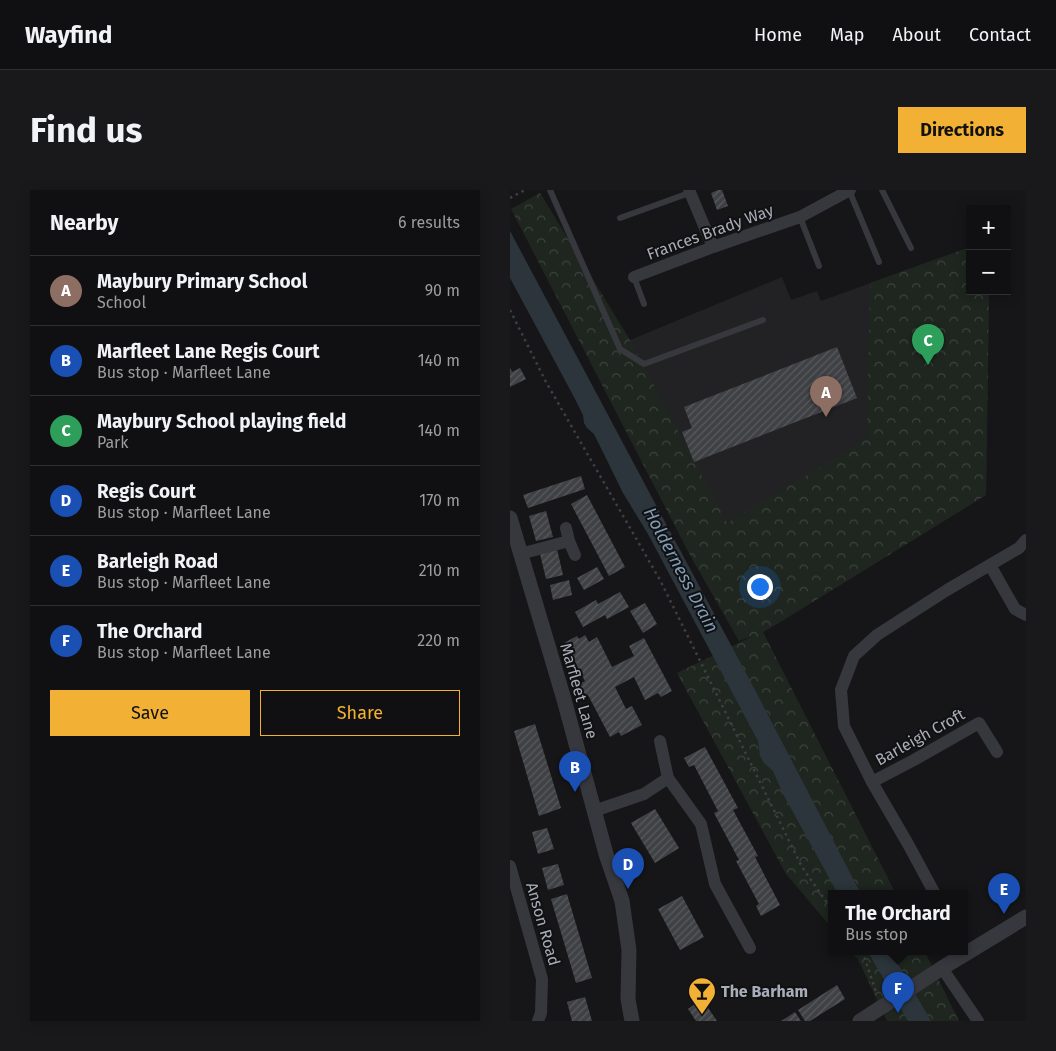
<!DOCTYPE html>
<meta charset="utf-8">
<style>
:root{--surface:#101012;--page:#19191b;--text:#f1f3f6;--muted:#9c9d9f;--line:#303032;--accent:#f2b134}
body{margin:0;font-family:"Fira Sans",sans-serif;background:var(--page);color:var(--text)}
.controls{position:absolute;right:15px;top:15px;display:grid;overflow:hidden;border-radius:0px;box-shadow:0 2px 12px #0003}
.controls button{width:45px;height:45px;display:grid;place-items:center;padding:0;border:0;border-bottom:1px solid var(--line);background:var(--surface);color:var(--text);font:25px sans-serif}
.you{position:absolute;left:249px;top:396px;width:18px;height:18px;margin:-12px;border:4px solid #fff;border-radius:50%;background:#1a73e8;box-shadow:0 0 0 8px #1a73e833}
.badge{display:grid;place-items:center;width:32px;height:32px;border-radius:50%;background:var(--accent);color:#fff;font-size:16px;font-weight:700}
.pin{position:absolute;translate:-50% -41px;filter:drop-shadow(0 1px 2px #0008)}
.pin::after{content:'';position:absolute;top:26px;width:18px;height:15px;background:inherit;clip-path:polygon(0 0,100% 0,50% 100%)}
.popup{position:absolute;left:318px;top:700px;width:140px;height:65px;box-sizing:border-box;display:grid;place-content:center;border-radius:0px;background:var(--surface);filter:drop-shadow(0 1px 4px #0005);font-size:16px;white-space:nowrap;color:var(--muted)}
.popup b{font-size:19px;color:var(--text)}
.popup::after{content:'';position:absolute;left:50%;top:100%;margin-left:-10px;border:10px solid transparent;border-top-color:var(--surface)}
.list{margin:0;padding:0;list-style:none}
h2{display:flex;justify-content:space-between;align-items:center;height:65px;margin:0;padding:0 20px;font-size:21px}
h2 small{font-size:16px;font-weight:400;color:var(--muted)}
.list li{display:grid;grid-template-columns:32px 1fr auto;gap:15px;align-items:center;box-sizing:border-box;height:70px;padding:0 20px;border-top:1px solid var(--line)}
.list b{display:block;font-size:19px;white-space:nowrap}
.list p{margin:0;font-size:16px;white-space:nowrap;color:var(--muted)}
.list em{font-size:16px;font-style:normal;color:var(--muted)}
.actions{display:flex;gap:10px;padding:15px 20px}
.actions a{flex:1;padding:11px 0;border:1px solid var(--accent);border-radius:0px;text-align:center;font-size:18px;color:var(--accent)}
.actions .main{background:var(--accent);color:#111}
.map{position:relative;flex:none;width:516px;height:831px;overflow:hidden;border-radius:0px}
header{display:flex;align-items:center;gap:30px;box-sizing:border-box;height:70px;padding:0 25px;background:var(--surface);border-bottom:1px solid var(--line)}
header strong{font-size:24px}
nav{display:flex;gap:28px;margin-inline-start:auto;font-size:18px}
.intro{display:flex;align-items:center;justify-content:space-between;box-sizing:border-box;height:120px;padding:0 30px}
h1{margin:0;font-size:35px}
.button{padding:12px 22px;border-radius:0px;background:var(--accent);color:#111;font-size:18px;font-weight:700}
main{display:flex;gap:30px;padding:0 30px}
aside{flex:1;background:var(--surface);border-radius:0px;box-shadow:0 2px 12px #0003}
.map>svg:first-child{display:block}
</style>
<header>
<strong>Wayfind</strong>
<nav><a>Home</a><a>Map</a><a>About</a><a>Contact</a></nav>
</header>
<div class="intro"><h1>Find us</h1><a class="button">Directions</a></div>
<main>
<aside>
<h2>Nearby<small>6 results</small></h2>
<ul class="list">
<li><span class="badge" style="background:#8d6e63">A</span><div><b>Maybury Primary School</b><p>School</p></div><em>90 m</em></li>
<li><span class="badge" style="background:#1a4fb4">B</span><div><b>Marfleet Lane Regis Court</b><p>Bus stop · Marfleet Lane</p></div><em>140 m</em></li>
<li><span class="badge" style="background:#2e9e5b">C</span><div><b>Maybury School playing field</b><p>Park</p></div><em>140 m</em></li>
<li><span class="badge" style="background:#1a4fb4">D</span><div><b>Regis Court</b><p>Bus stop · Marfleet Lane</p></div><em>170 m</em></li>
<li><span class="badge" style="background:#1a4fb4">E</span><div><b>Barleigh Road</b><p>Bus stop · Marfleet Lane</p></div><em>210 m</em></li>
<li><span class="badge" style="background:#1a4fb4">F</span><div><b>The Orchard</b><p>Bus stop · Marfleet Lane</p></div><em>220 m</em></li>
</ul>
<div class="actions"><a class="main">Save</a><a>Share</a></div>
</aside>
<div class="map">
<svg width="516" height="831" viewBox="0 0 516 831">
<defs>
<pattern id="forest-crowns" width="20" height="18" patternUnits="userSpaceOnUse" patternTransform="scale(1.25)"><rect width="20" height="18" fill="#1e261f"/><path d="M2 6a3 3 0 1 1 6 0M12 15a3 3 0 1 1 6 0" fill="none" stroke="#3c433d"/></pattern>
<pattern id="building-hatch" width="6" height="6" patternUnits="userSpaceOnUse" patternTransform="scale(1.25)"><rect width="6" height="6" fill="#404145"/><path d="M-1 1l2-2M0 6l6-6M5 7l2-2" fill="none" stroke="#595a5e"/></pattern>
</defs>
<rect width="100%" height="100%" fill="#161618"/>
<!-- built -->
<path fill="#222225" d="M460,57v44h19l-3,204 -209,129 -14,8 -133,-292 152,-63 9,23 26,-9 4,10z"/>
<!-- forest -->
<path fill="url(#forest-crowns)" d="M30,3l90,147 97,183 140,-84 3,-156 100,-36v44h19l-3,204 -209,129 -14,8 133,262h-64v34l-46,-54 -109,-201 78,-38 -16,6 -48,-84 -180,-348z
M341,762h74l34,69h-72l-29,-62z"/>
<!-- water -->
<path fill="#2c353c" d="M0,41l163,306 81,151 107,206h-23l-55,-100 -10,-23 -9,-8 -4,-7 -2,-15 -110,-207 -25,-41 -29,-59 -7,-6 -3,-5 -1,-8 -9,-18 -64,-119z
M358,762h23l40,69h-23z"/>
<!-- building -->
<path fill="url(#building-hatch)" d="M208,0h4l6,16 -11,4 -6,-17z
M327,157l20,51 -163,64 -12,-30 10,-4 -8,-21z
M0,178l2,4 8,-4 6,11 -16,8z
M71,286l4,13 -57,19 -5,-13z
M77,305l38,72 -16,9 -38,-72z
M36,321l7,26 -17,4 -7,-25z
M47,359l6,26 -17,4 -6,-25z
M87,377l7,12 -20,11 -7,-12z
M59,390l3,15 -19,5 -3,-15z
M110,402l9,15 -22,12 -2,-4 -22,12 -8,-15 21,-12 2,4z
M135,413l12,21 -14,9 -13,-22z
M75,445l4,7 8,-5 15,30 22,-11 -5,-10 15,-8 28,53 -11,6 -3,-4 -13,7 -11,-23 -19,10 11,22 6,-3 10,19 -21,11 -2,-4 -9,5 -22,-42 -3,2 -7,-12 7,-4 -21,-38 13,-7 2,3z
M25,534l26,84 -22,8 -25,-85z
M195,557l33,61 -5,2 25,46 -3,1 25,48 -19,11 -5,-10 3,-2 -23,-43 3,-1 -25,-47 4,-2 -24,-46 -5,2 -5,-9z
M145,619l24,39 -24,15 -24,-40z
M37,638l7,21 -16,5 -6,-22z
M48,674l6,21 -16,5 -6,-22z
M57,704l25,84 -16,5 -25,-84z
M172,706l22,41 -24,13 -22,-41z
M327,795l8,14 -35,22h-5l-7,-11z
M75,807l7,24h-20l-5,-19z
M192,809l15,22h-21l-8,-12z
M285,822l6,9h-20l5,-3z"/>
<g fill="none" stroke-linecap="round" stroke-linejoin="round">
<!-- path -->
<path stroke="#3d3f44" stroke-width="2.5" stroke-dasharray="2.5 4" stroke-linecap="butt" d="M0,8l15,-8
M0,120l36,72 114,198 142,287 30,43
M351,762l3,4 11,33 1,6"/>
<!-- service -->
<path stroke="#37383d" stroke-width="6" d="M40,0l70,159 24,15 119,-44
M339,0l30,72
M372,0l29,58
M290,27l19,49
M110,28l72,-26
M124,87l10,27"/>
<!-- minor -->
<path stroke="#37383d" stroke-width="12" d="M179,0l24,57
M124,87l79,-30 87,-30 50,-27
M56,338l3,13 6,14
M10,364l49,-13
M480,375l25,44 11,6
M150,551l8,37 33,46 14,60 35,64
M362,592l42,-22 65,-37 18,29
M84,621l50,-17 24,-16
M0,676l32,113 -1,34 -3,8
M425,704l-27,-50 -36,-62 -28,-56 -3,-36 13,-34 23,-21 70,-45 72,-42 7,-8
M432,778l36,53"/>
<!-- tertiary -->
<path stroke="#37383d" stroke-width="15" d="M0,328l53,178 43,158 16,47 7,49 -1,49 4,22
M350,831l82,-53 84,-51"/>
</g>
<!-- icons -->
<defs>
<g id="bar-pin" transform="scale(1.4375)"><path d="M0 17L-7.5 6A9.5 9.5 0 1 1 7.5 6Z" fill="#f2b134" stroke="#111113"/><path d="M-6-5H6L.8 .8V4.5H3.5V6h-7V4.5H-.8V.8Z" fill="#111"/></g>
</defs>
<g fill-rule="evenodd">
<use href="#bar-pin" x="192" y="801"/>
</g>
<g text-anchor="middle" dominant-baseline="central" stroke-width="4" stroke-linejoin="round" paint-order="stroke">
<!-- street labels -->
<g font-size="16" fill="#a8adb8" stroke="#111113">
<text transform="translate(200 42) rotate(-20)">Frances Brady Way</text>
<text transform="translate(69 501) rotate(74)">Marfleet Lane</text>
<text transform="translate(410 547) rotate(-29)">Barleigh Croft</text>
<text transform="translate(33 734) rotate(74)">Anson Road</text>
</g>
<!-- poi labels -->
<g font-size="16" font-weight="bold" fill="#a8adb8" stroke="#111113" text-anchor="start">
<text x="211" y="801">The Barham</text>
</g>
<!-- water labels -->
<g font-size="18" font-style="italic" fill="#7f9bb3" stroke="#111113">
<text transform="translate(171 380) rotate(62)">Holderness Drain</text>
</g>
</g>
</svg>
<div class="controls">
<button>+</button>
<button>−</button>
</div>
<div class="you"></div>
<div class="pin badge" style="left:316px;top:227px;background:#8d6e63">A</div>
<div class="pin badge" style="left:65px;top:602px;background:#1a4fb4">B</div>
<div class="pin badge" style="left:418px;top:175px;background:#2e9e5b">C</div>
<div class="pin badge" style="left:118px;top:699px;background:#1a4fb4">D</div>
<div class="pin badge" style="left:494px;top:724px;background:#1a4fb4">E</div>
<div class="pin badge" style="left:388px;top:823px;background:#1a4fb4">F</div>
<div class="popup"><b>The Orchard</b>Bus stop</div>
</div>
</main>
